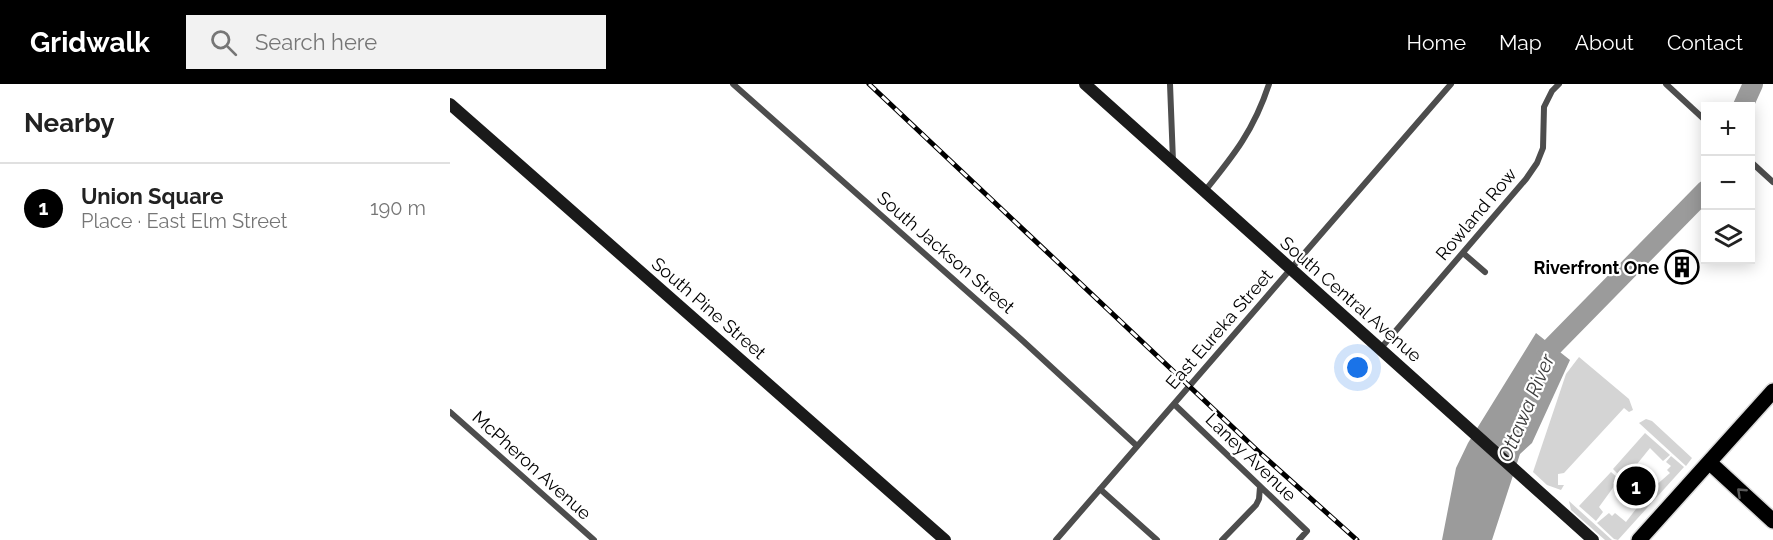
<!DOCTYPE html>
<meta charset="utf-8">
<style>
:root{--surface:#fff;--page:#f2f2f2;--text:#222;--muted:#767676;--line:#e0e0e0;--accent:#000}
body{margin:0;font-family:Raleway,sans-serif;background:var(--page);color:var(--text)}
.controls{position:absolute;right:18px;top:18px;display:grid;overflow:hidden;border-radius:0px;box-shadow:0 3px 15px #0003}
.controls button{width:54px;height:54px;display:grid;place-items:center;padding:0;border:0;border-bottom:2px solid var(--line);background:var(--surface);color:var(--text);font:30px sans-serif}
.you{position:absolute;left:908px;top:284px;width:21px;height:21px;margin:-15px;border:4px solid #fff;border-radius:50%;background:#1a73e8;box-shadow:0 0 0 9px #1a73e833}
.badge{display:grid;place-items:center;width:39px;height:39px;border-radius:50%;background:var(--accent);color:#fff;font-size:20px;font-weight:700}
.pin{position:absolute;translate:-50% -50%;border:3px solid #fff;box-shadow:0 2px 6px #0006}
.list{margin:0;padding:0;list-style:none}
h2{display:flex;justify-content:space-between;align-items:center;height:78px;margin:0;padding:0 24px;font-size:26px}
h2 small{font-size:20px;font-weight:400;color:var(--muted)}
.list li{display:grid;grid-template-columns:39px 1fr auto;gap:18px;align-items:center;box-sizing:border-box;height:90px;padding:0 24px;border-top:2px solid var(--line)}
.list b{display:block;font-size:22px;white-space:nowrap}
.list p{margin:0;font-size:20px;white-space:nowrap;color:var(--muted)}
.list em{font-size:20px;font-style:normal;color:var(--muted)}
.icon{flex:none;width:33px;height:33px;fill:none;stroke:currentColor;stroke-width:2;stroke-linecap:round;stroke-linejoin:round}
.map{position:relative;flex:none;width:1323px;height:456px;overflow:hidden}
header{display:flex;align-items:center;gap:36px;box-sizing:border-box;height:84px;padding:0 30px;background:var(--accent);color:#fff}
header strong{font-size:28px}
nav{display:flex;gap:33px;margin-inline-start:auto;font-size:21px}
.search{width:420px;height:54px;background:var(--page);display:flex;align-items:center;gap:15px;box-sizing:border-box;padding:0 21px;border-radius:0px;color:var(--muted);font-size:22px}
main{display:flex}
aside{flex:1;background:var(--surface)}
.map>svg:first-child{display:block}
</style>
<header>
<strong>Gridwalk</strong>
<div class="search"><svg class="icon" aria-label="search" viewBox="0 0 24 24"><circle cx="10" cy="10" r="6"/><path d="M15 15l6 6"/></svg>Search here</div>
<nav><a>Home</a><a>Map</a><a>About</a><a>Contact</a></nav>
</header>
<main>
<aside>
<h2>Nearby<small></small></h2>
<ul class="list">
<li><span class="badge">1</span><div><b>Union Square</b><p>Place · East Elm Street</p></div><em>190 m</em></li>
</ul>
</aside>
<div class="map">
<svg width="1323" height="456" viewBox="0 0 1323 456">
<rect width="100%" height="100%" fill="#fff"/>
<!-- green -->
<path fill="#d4d4d4" d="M1129,273l50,42 4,11 -4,2 -5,-4 -60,65 -6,1v11h6l-3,5 -14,-5 -14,-13 33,-98z
M1196,335l6,2 40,37 -6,8 -47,-43z
M1195,349l25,22 -7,6 -13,-13 -21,26 -2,-2 -3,3 -3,-2 -2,2 -6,-6z
M1221,372l13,11 -66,73 -4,-1 -17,-16 12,-10 3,3 3,-3 11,9 13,-17 2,1 15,-17 -2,-2 16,-14 -3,-3 4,-4 -5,-4z
M1161,388l7,6 -5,5 2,2 -16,22 4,5 -7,9 -17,-15z
M1119,417l43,39h-7l-34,-30z"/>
<!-- water -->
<path fill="#9b9b9b" d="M1086,249l34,27 -38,83 -12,11 -28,86h-50l14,-72 12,-25z"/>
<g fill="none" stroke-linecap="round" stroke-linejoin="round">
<!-- river -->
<path stroke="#9b9b9b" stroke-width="20" d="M1293,22l10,-22
M1091,284l8,-18 157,-160"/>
<!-- primary casing -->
<g stroke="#dbdbdb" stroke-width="18">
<path id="primary" d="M1259,378l64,59
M1189,456l134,-149"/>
</g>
<!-- street -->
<path stroke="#4d4d4d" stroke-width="6" d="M283,0l290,257 114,105
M720,0l3,77
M1216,0l40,37
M1300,77l23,21
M754,108c30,-37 50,-62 65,-108
M1013,169l22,19
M931,264l145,-169 11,-16 6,-15 1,-41 8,-16 7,-7
M724,320l133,127 -8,9
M0,328l144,128
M650,405l57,51
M606,456l395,-456
M772,456l34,-35 3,-6 1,-12"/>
<!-- secondary -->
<path stroke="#1a1a1a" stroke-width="12" d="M635,0l508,456
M0,20l495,436"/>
<!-- primary -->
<use href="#primary" stroke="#000" stroke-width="15"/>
<!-- rail casing -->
<g stroke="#000" stroke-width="5">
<path id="rail" d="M419,0l390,368 98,88"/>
</g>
<!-- rail -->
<use href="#rail" stroke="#fff" stroke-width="3" stroke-dasharray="9" stroke-linecap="butt"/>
</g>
<!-- one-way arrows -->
<defs><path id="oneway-chevron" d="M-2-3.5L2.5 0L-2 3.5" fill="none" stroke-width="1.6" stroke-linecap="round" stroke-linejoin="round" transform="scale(1.5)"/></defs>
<use stroke="#595959" href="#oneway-chevron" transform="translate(1291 408) rotate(-137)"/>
<!-- icons -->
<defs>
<g id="building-ring" transform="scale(1.725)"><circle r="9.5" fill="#fff" stroke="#000" stroke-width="1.5"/><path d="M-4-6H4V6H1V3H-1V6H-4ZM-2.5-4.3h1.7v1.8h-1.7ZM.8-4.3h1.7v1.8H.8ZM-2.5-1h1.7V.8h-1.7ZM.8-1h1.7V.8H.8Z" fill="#000"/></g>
</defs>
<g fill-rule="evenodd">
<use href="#building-ring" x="1232" y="183"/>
</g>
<g text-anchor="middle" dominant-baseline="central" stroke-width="4.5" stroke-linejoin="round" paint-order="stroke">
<!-- street labels -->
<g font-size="18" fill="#000" stroke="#fff">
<text transform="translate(1026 130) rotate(-50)">Rowland Row</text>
<text transform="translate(496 168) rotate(41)">South Jackson Street</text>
<text transform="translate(901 215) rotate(41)">South Central Avenue</text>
<text transform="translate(259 224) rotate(41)">South Pine Street</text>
<text transform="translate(769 245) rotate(-49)">East Eureka Street</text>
<text transform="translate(801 373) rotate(44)">Laney Avenue</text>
<text transform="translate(82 381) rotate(42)">McPheron Avenue</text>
</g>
<!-- poi labels -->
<g font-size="18" font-weight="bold" fill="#000" stroke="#fff" text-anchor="end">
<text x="1209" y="183">Riverfront One</text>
</g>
<!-- water labels -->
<g font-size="20" font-style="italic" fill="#3c3c3c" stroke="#fff">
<text transform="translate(1076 324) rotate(-67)">Ottawa River</text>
</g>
</g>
</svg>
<div class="controls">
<button>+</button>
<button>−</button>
<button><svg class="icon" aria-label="layers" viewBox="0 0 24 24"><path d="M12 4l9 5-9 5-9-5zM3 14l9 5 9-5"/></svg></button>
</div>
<div class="you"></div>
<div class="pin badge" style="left:1186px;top:402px">1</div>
</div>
</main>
